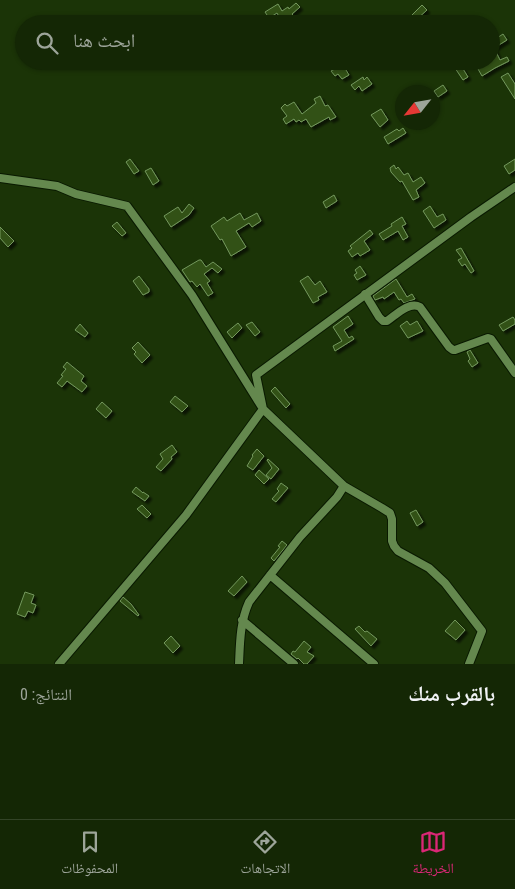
<!DOCTYPE html>
<html lang="ar">
<meta charset="utf-8">
<style>
:root{--surface:#142705;--page:#1d2f0f;--text:#f1f3f6;--muted:#9da59a;--line:#334427;--accent:#db2777}
body{margin:0;font-family:"Roboto Condensed","Noto Naskh Arabic",sans-serif;background:var(--page);color:var(--text);direction:rtl}
.compass{position:absolute;left:395px;top:85px;width:45px;height:45px;border-radius:50%;background:var(--surface);box-shadow:0 1px 4px #0004;rotate:239deg}
.list{margin:0;padding:0;list-style:none}
h2{display:flex;justify-content:space-between;align-items:center;height:65px;margin:0;padding:0 20px;font-size:21px}
h2 small{font-size:16px;font-weight:400;color:var(--muted)}
.icon{flex:none;width:28px;height:28px;fill:none;stroke:currentColor;stroke-width:2;stroke-linecap:round;stroke-linejoin:round}
.map{position:relative;flex:none;width:515px;height:664px;overflow:hidden;direction:ltr}
.search{position:absolute;background:var(--surface);box-shadow:0 1px 4px #0004;left:15px;right:15px;top:15px;height:55px;display:flex;align-items:center;gap:12px;box-sizing:border-box;padding:0 18px;border-radius:28px;color:var(--muted);font-size:19px}
.sheet{height:155px;background:var(--surface)}
nav{display:flex;justify-content:space-around;align-items:center;box-sizing:border-box;height:70px;border-top:1px solid var(--line);background:var(--surface);font-size:14px;color:var(--muted)}
nav a{display:grid;justify-items:center;gap:2px}
nav .on{color:var(--accent)}
.map>svg:first-child{display:block}
</style>
<div class="map">
<svg width="515" height="664" viewBox="0 0 515 664">
<defs>
<filter id="shadow"><feDropShadow dx="3" dy="3" stdDeviation="1" flood-color="#0009"/></filter>
</defs>
<rect width="100%" height="100%" fill="#1b3407"/>
<!-- building -->
<path fill="#305117" stroke="#74985d" filter="url(#shadow)" d="M296,3l4,4 -8,7 1,1 -11,7 -5,-9 -8,5 -4,-6 13,-8 4,7 6,-4 1,2z
M422,5l5,5 -11,10 -4,-5z
M503,34l4,6 -13,8 6,12 7,-3 2,4 -14,7 -13,8 -4,-7 13,-8v-19z
M460,64l8,13 -5,3 -8,-12z
M343,65l6,10 -7,4 -4,-5 -3,2 -4,-5z
M508,73l7,11v15l-14,-22z
M363,77l1,3 3,-3 5,7 -10,7 -3,-5 -4,4 -4,-5z
M443,85l4,6 -9,6 -4,-6z
M320,96l5,10 3,-1 8,12 -6,3 -1,-3 -18,10 -5,-8 -5,3 -2,-2 -3,2 -2,-3 -8,5 -3,-5 4,-3 -6,-8 4,-4 2,2 7,-4 8,12 14,-11 -2,-4z
M381,109l7,11 -8,7 -9,-12z
M403,128l3,5 -18,11 -4,-7 13,-8 2,2z
M130,159l9,12 -5,3 -8,-12z
M515,159v11l-6,4 -5,-8z
M394,165l2,4 2,-2 6,8 4,-2 5,9 8,-5 4,6 -9,7 3,7 -6,3 -11,-19 -2,1 -9,-10 -1,-4z
M151,168l8,13 -6,4 -8,-14z
M334,195l3,6 -11,7 -3,-6z
M189,204l5,4 -5,7 -18,12 -7,-11 14,-9 4,6z
M430,206l7,11 6,-3 3,6 -12,8 -11,-17z
M240,213l4,7 13,-7 4,8 -9,6 -3,-4 -13,8 10,16 -15,9 -9,-17 -2,1 -9,-14 13,-9 3,4z
M402,217l4,7 -4,2 6,11 -5,3 -5,-9 -15,9 -4,-6 13,-8 -1,-2z
M117,222l9,11 -4,3 -10,-10z
M0,227l14,14 -6,6 -8,-9z
M370,230l3,4 -9,7 6,9 -10,6 -2,-3 -6,4 -4,-6 4,-3 -2,-2z
M461,248l13,23 -3,2 -6,-9 -3,2 -4,-6 4,-2 -6,-8z
M199,260h2l5,7 7,-5 9,7 -4,4 -6,-5 -8,6 6,7 -3,2 6,10 -5,3 -8,-12 -3,3 -5,-6 -2,1 -8,-12z
M360,266l6,9 -9,5 -3,-5 3,-2 -2,-3z
M139,276l10,13v3l-6,3 -10,-14z
M308,276l7,9 5,-4 7,11 -9,5 1,3 -6,3 -13,-22z
M396,279l11,18 5,-3 3,5 -11,4 -3,-4 -2,1 -5,-8 -10,7 -1,-2 -8,3 -2,-4z
M348,316l5,8 -9,6 5,8 3,-2 2,3 -19,12 -2,-5 9,-5 -9,-14z
M513,317l2,3v4l-12,7 -4,-6z
M407,321l3,4 7,-4 6,10 -15,7 -8,-12z
M252,322l8,10 -5,4 -9,-11z
M238,323l4,5 -10,10 -5,-6z
M80,324l8,9 -3,4 -10,-7z
M138,342l12,13 -8,8 -8,-9 2,-2 -4,-4z
M470,350l8,13 -6,4 -4,-6 2,-2 -3,-7z
M67,362l17,14 -3,5 6,5 -5,6 -15,-11 -5,6 -5,-4 6,-7 -2,-1 5,-6 -3,-2z
M275,387l15,17 -4,4 -15,-17z
M175,396l13,10 -6,6 -12,-10z
M102,402l10,9 -6,7 -10,-9z
M172,445l5,7 -6,5 1,2 -11,12 -5,-4 7,-8 -3,-5z
M257,449l7,7 -11,14 -6,-4 6,-10 -1,-1z
M268,459l11,10 -8,10 -5,-4 6,-7 -5,-8z
M259,470l10,9 -5,5 -9,-9z
M281,483l7,5 -12,14 -4,-3 7,-8 -2,-2z
M136,487l7,6v-1l6,4 -4,5 -13,-9z
M142,505l9,9 -4,4 -10,-9z
M416,510l7,12 -6,4 -7,-13z
M282,541l5,4 -13,16 -3,-3 9,-11 -2,-1z
M242,576l5,6 -13,14 -6,-5z
M25,592l9,3 -3,8 5,2 -3,8 -5,-2 -3,6 -8,-3z
M123,597l8,7 8,11 -1,1 -18,-15z
M455,620l10,10 -9,10 -11,-9z
M359,626l6,6 2,-1 10,8 -6,7 -16,-17z
M171,636l9,10 -7,7 -9,-10z
M304,641l7,6 -4,5 7,4 -7,8h-3l-6,-6 -1,1 -6,-5 2,-3 2,1z"/>
<g fill="none" stroke-linecap="round" stroke-linejoin="round">
<!-- minor casing -->
<g stroke="#091900" stroke-width="10">
<path id="minor" d="M0,178l57,8 19,8 51,12 65,89 71,114 81,77 -7,11 -37,40 -51,65c-9,20 -9,40 -10,62
M365,294l14,23 4,4h4c9,-6 22,-20 33,-14l29,40 4,3h2l33,-12 3,1 24,34
M344,486l38,22 8,5 2,6v22l2,5 4,5 31,17 16,15 37,48 -13,33
M270,575l104,89
M242,620l52,44
M59,664l127,-149 77,-106 -7,-34 215,-158 44,-30"/>
</g>
<!-- minor -->
<use href="#minor" stroke="#64884e" stroke-width="8"/>
</g>
</svg>
<svg class="compass" viewBox="-18 -18 36 36"><path d="M0-13l5 13h-10z" fill="#e53935"/><path d="M0 13l5-13h-10z" fill="#9da59a"/></svg>
<div class="search"><svg class="icon" aria-label="search" viewBox="0 0 24 24"><circle cx="10" cy="10" r="6"/><path d="M15 15l6 6"/></svg>ابحث هنا</div>
</div>
<section class="sheet">
<h2>بالقرب منك<small>النتائج: 0</small></h2>
<ul class="list">
</ul>
</section>
<nav>
<a class="on"><svg class="icon" aria-label="map" viewBox="0 0 24 24"><path d="M3 6l6-2 6 2 6-2v14l-6 2-6-2-6 2zM9 4v14M15 6v14"/></svg>الخريطة</a>
<a><svg class="icon" aria-label="directions" viewBox="0 0 24 24"><path d="M12 3l9 9-9 9-9-9zM9 14v-3h6M13 9l2 2-2 2"/></svg>الاتجاهات</a>
<a><svg class="icon" aria-label="saved" viewBox="0 0 24 24"><path d="M7 4h10v16l-5-4-5 4z"/></svg>المحفوظات</a>
</nav>
